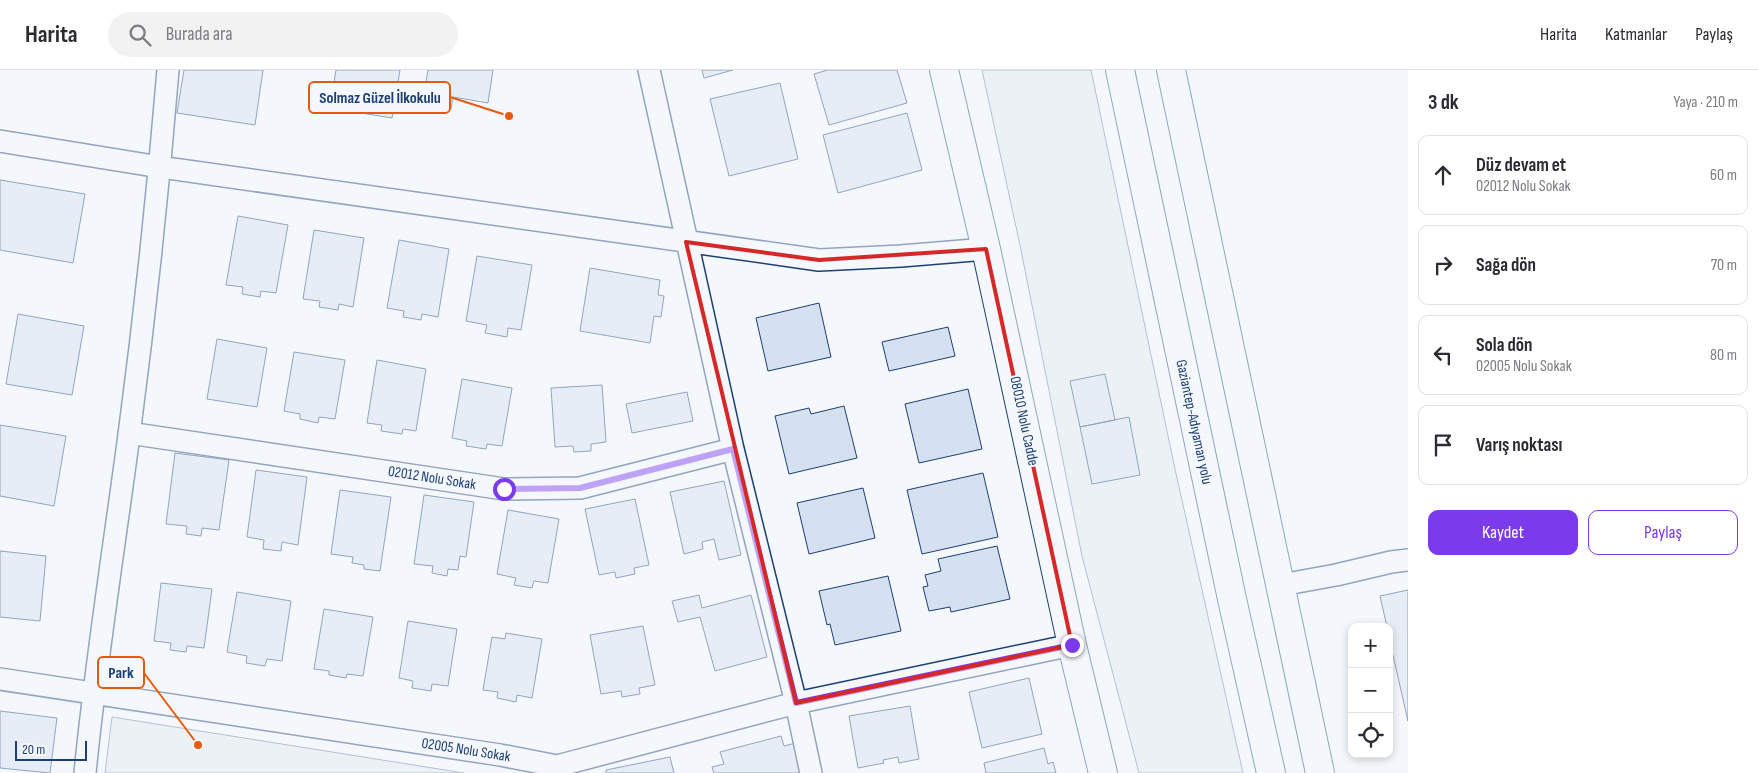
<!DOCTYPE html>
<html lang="tr">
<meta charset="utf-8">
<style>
:root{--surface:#fff;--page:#f2f2f3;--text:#2b2b33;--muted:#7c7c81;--line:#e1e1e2;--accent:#7c3aed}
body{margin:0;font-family:"Sofia Sans Condensed",sans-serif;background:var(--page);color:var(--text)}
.controls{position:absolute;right:15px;bottom:15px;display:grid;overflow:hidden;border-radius:10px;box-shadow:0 2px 8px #0003}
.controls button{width:45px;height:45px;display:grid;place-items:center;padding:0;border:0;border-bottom:1px solid var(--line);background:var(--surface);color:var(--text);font:25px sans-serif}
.scale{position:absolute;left:15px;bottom:12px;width:72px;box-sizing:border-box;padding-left:5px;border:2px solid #1d3f73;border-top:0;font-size:14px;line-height:18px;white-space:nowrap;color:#1d3f73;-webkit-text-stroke:4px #f4f7fb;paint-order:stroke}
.stop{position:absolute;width:15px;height:15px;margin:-11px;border:4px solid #7c3aed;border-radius:50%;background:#fff}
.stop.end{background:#7c3aed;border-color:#fff;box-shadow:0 1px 5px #0008}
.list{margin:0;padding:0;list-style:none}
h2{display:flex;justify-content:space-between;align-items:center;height:65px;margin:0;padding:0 20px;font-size:21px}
h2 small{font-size:16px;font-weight:400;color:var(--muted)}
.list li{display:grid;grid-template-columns:32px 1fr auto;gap:15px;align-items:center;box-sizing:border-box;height:80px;margin:0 10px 10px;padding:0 10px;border:1px solid var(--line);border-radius:10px}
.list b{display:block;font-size:19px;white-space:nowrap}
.list p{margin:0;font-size:16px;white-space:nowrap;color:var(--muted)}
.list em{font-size:16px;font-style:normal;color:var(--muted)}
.actions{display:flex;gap:10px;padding:15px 20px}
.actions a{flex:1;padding:11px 0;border:1px solid var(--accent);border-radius:10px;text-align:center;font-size:18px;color:var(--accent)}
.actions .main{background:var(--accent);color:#fff}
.icon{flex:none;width:28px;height:28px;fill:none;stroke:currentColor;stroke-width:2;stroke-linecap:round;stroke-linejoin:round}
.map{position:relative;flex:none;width:1408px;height:703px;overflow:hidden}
header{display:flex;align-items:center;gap:30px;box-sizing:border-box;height:70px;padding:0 25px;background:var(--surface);border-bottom:1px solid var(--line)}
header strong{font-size:24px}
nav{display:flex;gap:28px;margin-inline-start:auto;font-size:18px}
.search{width:350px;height:45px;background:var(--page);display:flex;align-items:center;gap:12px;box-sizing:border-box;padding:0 18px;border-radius:28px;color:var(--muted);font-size:19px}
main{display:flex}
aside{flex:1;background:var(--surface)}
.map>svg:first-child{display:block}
</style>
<header>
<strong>Harita</strong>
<div class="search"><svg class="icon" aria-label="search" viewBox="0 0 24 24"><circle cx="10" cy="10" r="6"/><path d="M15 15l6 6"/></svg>Burada ara</div>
<nav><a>Harita</a><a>Katmanlar</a><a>Paylaş</a></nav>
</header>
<main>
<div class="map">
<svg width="1408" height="703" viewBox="0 0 1408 703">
<rect width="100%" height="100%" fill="#f4f7fb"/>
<!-- green -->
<path fill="#e3e9f0" stroke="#687fa3" d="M982,0h109l84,399 68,304h-104l-57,-217 -61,-306z
M112,647l352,56h-359z"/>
<!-- building -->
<path fill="#d5e0f0" stroke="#1d3f73" d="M184,0h79l-8,55 -78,-12z
M336,0h64l-8,48 -62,-10z
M428,0h65l-5,33 -35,-6 -2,12 -21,-4 3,-22 -7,-1z
M702,0h31l-29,8z
M828,0h69l10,33 -78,22 -15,-51z
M780,13l18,76 -69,17 -19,-77z
M907,43l15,57 -84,23 -15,-58z
M0,110l85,14 -12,69 -73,-13z
M238,146l50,9 -12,68 -15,-2 -1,6 -18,-3 1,-7 -17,-2z
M314,160l50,8 -11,69 -14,-3 -1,6 -19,-3 1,-6 -17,-2z
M399,170l50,9 -11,68 -16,-3 -1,6 -18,-3 1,-6 -17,-3z
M477,186l55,9 -11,65 -13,-2 -1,9 -22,-4 2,-8 -21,-4z
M590,198l70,12 -2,15 6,1 -3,21 -7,-1 -4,27 -70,-12z
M819,233l12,54 -63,14 -12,-53z
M18,244l66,12 -12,69 -66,-11z
M948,257l7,29 -66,15 -7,-29z
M217,269l50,9 -10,59 -50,-8z
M294,282l51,8 -10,59 -16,-2 -1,6 -18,-4v-5l-16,-3z
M377,290l49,9 -10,62 -13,-2 -1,5 -21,-3 1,-6 -15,-2z
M1105,304l10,46 -35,7 -10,-46z
M462,309l50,9 -10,58 -15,-2 -1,5 -20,-3 1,-5 -15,-3z
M602,315l4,57 -15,2v7l-17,1 -1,-6 -18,1 -4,-59z
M968,319l14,60 -63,14 -14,-59z
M687,322l6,29 -61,12 -6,-29z
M844,336l13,52 -68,16 -14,-58 34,-8 2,6z
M1129,347l11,58 -48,9 -12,-57z
M0,355l66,11 -12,70 -54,-10z
M175,383l54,7 -10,70 -17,-2 -1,8 -15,-2 1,-8 -21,-2z
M256,400l51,7 -9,68 -16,-3 -1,9 -18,-2 1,-9 -17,-3z
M983,403l15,64 -76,17 -15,-64z
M724,411l17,74 -22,5 -5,-21 -12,3 1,7 -19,5 -14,-62z
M863,418l12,50 -66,16 -12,-51z
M340,420l51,7 -11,74 -16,-2v-4l-12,-2 1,-6 -22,-3z
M424,425l50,7 -8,55 -6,-1 -2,14 -10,-1 -1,7 -15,-3 1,-7 -19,-2z
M635,429l14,66 -15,3 1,6 -19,4 -1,-6 -16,3 -14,-66z
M508,440l51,9 -11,64 -14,-2 -2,7 -18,-3 2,-7 -19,-4z
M997,476l13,53 -59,13 -1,-5 -21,4 -6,-24 5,-1 -3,-11 16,-4 -3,-12z
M0,481l46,5 -6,65 -40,-4z
M888,506l13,55 -66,14 -5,-21 -3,1 -8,-34z
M161,513l51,6 -8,59 -17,-2 -1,6 -16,-2 1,-7 -17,-2z
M1408,520v131l-19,-83v-11h-2l-7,-31z
M237,522l54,9 -9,60 -15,-2 -2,7 -19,-3 1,-7 -20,-4z
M699,525l3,13 49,-13 16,62 -52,14 -15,-54 -22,5 -6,-21z
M324,539l49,8 -10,59 -16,-2 -1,4 -17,-3v-4l-15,-2z
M408,551l49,8 -9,57 -16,-2 -1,7 -19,-3 1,-7 -14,-3z
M643,556l12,59 -16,3 1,6 -18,3 -1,-6 -20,3 -11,-59z
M506,563l36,6 -10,59 -15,-3 -1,7 -19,-4 1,-6 -15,-2 9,-53 13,2z
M1029,608l13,56 -60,14 -13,-56z
M910,636l9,53 -20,4 -1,-6 -15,3 1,3 -26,5 -9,-52z
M0,641l57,7 -7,55 -50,-5z
M781,666l3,10 12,-3 8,30h-90l-2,-6 12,-3 -4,-12z
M1044,678l4,16 5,-2 3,11h-70l-2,-10z
M670,687l4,16h-68v-3z"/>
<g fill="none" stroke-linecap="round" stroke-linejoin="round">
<!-- minor casing -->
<g stroke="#1d3f73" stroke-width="24">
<path id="minor" d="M649,0l84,379 63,254 15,70
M0,71l160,26 659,93 82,-4 85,-7
M129,363l375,56 76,-1 153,-39
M1281,515l55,-10 55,-13 17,-2
M0,609l500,76 57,11 239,-63 276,-58
M85,703c11,-113 29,-225 44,-338 16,-121 29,-243 39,-365"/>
</g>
<!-- tertiary casing -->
<g stroke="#1d3f73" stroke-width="30">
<path id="tertiary" d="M944,0l42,179 86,396 31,128"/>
</g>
<!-- trunk casing -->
<g stroke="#1d3f73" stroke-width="30">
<path id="trunk" d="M1120,0l112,529 39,174
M1171,0l149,703"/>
</g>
<!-- minor -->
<use href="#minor" stroke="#f4f7fb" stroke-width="21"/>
<!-- tertiary -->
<use href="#tertiary" stroke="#f4f7fb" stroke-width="28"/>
<!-- trunk -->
<use href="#trunk" stroke="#f4f7fb" stroke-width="28"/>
</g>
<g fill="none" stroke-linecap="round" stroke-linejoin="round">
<!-- route -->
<path stroke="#7c3aed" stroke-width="6" d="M504,419l76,-1 153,-39 63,254 276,-58"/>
</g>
<!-- marked area -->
<path d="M0 0H1408V703H0ZM686,172l133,18 167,-11 86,396 -276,58z" fill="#f4f7fb" fill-opacity=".55" fill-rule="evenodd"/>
<path fill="none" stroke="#d62828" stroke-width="4" stroke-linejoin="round" d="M686,172l133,18 167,-11 86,396 -276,58z"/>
<g text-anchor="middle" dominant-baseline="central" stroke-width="4" stroke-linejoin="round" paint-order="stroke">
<!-- street labels -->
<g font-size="15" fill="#1d3f73" stroke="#f4f7fb">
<text transform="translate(1024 351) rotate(78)">08010 Nolu Cadde</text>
<text transform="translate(1194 352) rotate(78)">Gaziantep-Adıyaman yolu</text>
<text transform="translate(432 408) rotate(9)">02012 Nolu Sokak</text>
<text transform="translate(466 680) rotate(9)">02005 Nolu Sokak</text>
</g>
</g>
<!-- callouts -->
<path fill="none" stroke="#e8590c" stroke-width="2" d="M509 46L450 27M198 675L144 603"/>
<g fill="#e8590c" stroke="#f4f7fb" stroke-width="2">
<circle cx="509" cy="46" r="5"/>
<circle cx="198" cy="675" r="5"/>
</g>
<g fill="#f4f7fb" stroke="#e8590c" stroke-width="2">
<rect x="309" y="12" width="141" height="31" rx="5"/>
<rect x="98" y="587" width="46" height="31" rx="5"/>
</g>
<g font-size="16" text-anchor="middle" font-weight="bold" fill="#1d3f73">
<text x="380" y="33">Solmaz Güzel İlkokulu</text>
<text x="121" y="608">Park</text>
</g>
</svg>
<div class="controls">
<button>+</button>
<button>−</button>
<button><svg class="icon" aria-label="locate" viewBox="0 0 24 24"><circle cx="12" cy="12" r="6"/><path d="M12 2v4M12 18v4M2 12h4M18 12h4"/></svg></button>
</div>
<div class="scale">20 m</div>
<div class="stop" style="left:504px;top:419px"></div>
<div class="stop end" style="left:1072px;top:575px"></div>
</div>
<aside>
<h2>3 dk<small>Yaya · 210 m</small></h2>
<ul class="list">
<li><svg class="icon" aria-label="ahead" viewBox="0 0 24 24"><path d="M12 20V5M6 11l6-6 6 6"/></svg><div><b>Düz devam et</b><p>02012 Nolu Sokak</p></div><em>60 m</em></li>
<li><svg class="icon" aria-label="right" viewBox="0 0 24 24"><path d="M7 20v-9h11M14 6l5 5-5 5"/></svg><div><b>Sağa dön</b></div><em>70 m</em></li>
<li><svg class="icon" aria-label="left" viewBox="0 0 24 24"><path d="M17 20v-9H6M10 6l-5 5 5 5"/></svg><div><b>Sola dön</b><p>02005 Nolu Sokak</p></div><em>80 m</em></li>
<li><svg class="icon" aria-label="arrive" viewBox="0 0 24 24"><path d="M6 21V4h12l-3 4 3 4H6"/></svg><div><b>Varış noktası</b></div></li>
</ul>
<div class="actions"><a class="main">Kaydet</a><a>Paylaş</a></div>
</aside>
</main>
